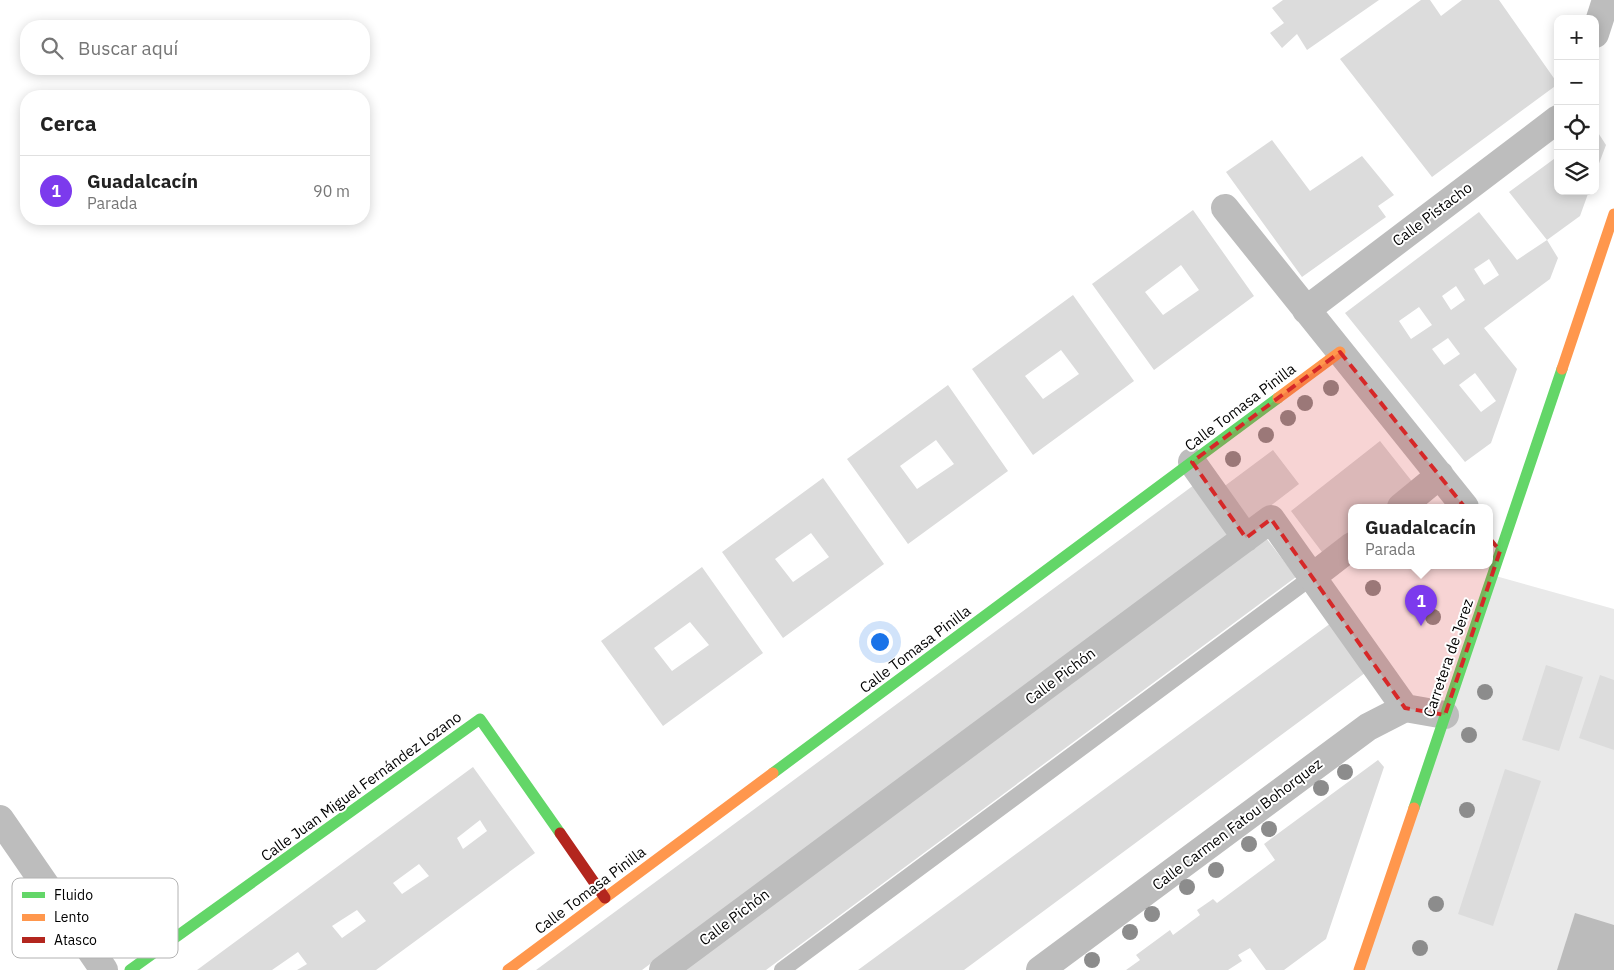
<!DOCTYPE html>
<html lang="es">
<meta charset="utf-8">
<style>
:root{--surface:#fff;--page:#f2f2f2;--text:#222;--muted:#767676;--line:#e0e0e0;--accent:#7c3aed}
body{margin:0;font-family:"IBM Plex Sans",sans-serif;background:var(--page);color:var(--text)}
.controls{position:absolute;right:15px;top:15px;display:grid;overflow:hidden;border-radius:10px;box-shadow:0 2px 12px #0003}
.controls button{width:45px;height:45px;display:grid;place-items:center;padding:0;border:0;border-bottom:1px solid var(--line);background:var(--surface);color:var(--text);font:25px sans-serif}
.you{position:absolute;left:879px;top:641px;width:18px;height:18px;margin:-12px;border:4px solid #fff;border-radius:50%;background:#1a73e8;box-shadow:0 0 0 8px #1a73e833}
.badge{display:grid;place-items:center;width:32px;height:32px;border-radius:50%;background:var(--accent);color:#fff;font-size:16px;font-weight:700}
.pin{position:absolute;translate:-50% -41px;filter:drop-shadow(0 1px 2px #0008)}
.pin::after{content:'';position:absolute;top:26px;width:18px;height:15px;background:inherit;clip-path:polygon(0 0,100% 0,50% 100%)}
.popup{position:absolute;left:1348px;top:504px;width:145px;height:65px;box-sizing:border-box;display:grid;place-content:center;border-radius:10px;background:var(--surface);filter:drop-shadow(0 1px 4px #0005);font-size:16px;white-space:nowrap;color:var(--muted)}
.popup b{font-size:19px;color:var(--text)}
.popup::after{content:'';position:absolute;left:50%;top:100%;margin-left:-10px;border:10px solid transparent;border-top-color:var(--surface)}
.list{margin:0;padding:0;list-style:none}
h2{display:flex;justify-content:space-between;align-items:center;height:65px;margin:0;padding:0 20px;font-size:21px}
h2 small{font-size:16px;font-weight:400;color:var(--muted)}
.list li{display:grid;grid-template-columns:32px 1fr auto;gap:15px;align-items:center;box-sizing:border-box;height:70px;padding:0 20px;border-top:1px solid var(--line)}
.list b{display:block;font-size:19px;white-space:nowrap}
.list p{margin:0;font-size:16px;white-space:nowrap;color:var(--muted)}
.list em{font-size:16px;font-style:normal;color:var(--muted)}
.icon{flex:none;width:28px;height:28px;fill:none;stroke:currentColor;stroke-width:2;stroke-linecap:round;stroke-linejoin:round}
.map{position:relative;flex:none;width:1614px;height:970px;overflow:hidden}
.search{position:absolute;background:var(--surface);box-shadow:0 2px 12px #0003;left:20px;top:20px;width:350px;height:55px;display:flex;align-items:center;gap:12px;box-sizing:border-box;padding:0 18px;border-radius:20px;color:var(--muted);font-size:19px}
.panel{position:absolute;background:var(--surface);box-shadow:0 2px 12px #0003;left:20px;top:90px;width:350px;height:135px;border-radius:20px}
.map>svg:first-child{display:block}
</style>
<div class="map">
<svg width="1614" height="970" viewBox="0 0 1614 970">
<rect width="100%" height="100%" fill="#fff"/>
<!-- green -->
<path fill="#e9e9e9" d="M1492,575l122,34v361h-255z"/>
<!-- water -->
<path fill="#bbb" d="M1575,913l39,12v45h-57z"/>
<!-- building -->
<path fill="#dcdcdc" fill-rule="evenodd" d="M1283,0h96l-72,50 -10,-16 -15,14 -12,-15 14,-10 -12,-15z
M1421,0h9l11,16 21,-16h37l59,84 -126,93 -92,-118z
M1595,128l11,17 -11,29z
M1272,140l38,51 52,-35 32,39 -16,11 8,11 -84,60 -76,-105z
M1558,156v35h31l-9,25 -33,24 11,18 -8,21 -66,49 33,41 -26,74 -26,19 -120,-149 134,-101 38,48 30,-20 -38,-48zM1489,259l10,16 -15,10 -10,-16zM1456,286l9,14 -14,10 -9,-14zM1419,307l13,18 -21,14 -12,-18zM1448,338l12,16 -16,11 -12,-16zM1475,373l21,28 -15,11 -22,-27z
M1193,210l61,86 -100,74 -62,-86zM1181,265l18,25 -36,25 -18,-23z
M1073,295l61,86 -101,74 -61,-86zM1061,350l18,24 -36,25 -18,-23z
M948,385l60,86 -100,73 -61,-85zM936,440l18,24 -37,25 -17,-23z
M1380,441l34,43 -28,23h-34v27l-27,22 -34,-45z
M1273,450l26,34 -51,39 -26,-35z
M823,478l61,86 -101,74 -61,-86zM811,533l18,24 -36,25 -18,-23z
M1194,485l36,49 -588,436h-106z
M1263,534l33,43 -530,393h-92z
M702,567l61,86 -100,73 -62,-85zM690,622l19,23 -37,26 -18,-23z
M1331,623l38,47 -405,300h-106z
M1546,665l37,12 -24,74 -37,-11z
M1600,675l14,5v70l-35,-12z
M1378,760l6,7 -58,172 -42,31h-18l-16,-22 -12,7 4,6 -14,9h-102l14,-10 -4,-5 34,-25 3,5 27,-20 -3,-5 16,-11 4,4 58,-43 -11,-16z
M473,767l62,86 -159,117h-79l10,-6 -9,-12 -26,18h-75zM480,820l7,11 -24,18 -6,-11zM419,864l10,12 -27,18 -9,-11zM357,910l9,11 -24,17 -10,-12z
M1505,769l36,12 -48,145 -35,-12z"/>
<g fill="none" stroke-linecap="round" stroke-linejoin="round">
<!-- lane -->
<path stroke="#bdbdbd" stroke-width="16" d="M782,970l530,-393"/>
<!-- street -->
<path stroke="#bdbdbd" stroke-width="28" d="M1595,34l11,-34
M1225,208l240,299
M1306,310l252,-191
M1192,462l54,76
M1401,507l39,-32
M1312,577l40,-31
M0,819l104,151
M663,970l608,-451 134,189
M1040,970l328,-243 37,-19 40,7"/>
<!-- fast -->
<path stroke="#63d668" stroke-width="11" d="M773,773l505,-375
M1414,808l148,-439
M130,970l350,-251 80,114"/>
<!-- slow -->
<path stroke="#ff974d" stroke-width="11" d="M1562,369l52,-155
M1278,398l62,-46
M508,970l265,-197
M1359,970l55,-162"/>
<!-- jam -->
<path stroke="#b3261e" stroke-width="11" d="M560,833l45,65"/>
</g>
<!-- trees -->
<g fill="#8c8c8c">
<circle cx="1331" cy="388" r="8"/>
<circle cx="1305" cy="403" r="8"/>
<circle cx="1288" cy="418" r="8"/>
<circle cx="1266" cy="435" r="8"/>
<circle cx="1233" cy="459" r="8"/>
<circle cx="1373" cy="588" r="8"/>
<circle cx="1433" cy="617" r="8"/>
<circle cx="1485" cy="692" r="8"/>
<circle cx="1469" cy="735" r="8"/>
<circle cx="1345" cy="772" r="8"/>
<circle cx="1321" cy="788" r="8"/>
<circle cx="1467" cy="810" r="8"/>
<circle cx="1269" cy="829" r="8"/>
<circle cx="1249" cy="844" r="8"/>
<circle cx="1216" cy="870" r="8"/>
<circle cx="1187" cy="887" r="8"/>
<circle cx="1436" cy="904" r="8"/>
<circle cx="1152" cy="914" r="8"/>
<circle cx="1130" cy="932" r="8"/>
<circle cx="1420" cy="948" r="8"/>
<circle cx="1092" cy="960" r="8"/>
</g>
<!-- marked area -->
<path fill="#d62828" fill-opacity="0.2" stroke="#d62828" stroke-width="4" stroke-dasharray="10 6" stroke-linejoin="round" d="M1340,352l160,199 -55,164 -40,-7 -134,-189 -25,19 -54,-76z"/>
<g text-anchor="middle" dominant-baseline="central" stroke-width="4" stroke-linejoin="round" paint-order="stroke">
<!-- street labels -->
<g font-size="15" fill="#000" stroke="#fff">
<text transform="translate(1432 214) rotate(-37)">Calle Pistacho</text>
<text transform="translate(1240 407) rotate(-37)">Calle Tomasa Pinilla</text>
<text transform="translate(915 649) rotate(-37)">Calle Tomasa Pinilla</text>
<text transform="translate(1448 658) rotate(-71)">Carretera de Jerez</text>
<text transform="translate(1060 676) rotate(-37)">Calle Pichón</text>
<text transform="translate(361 786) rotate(-36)">Calle Juan Miguel Fernández Lozano</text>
<text transform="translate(1237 824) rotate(-37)">Calle Carmen Fatou Bohorquez</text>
<text transform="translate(590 890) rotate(-37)">Calle Tomasa Pinilla</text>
<text transform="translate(734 917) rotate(-37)">Calle Pichón</text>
</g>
</g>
<!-- legend -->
<rect x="12" y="878" width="166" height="80" rx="8" fill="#fff" stroke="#b2b2b2" stroke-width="1"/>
<rect x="22" y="892" width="23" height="6" fill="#63d668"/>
<rect x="22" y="914" width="23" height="7" fill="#ff974d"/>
<rect x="22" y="937" width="23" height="6" fill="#b3261e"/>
<g font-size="14" fill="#000">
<text x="54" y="900">Fluido</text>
<text x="54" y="922">Lento</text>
<text x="54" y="945">Atasco</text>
</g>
</svg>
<div class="controls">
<button>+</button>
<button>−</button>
<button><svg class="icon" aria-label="locate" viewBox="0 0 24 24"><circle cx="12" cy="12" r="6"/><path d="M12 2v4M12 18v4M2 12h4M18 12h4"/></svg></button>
<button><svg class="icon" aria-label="layers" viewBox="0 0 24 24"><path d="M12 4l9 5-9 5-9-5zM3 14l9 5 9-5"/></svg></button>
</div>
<div class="you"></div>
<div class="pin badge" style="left:1421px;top:626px">1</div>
<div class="popup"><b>Guadalcacín</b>Parada</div>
<div class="search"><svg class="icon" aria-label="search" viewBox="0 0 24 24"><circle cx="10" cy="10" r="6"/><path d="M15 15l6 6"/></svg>Buscar aquí</div>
<section class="panel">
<h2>Cerca<small></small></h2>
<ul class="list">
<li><span class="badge">1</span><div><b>Guadalcacín</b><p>Parada</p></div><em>90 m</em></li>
</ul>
</section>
</div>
